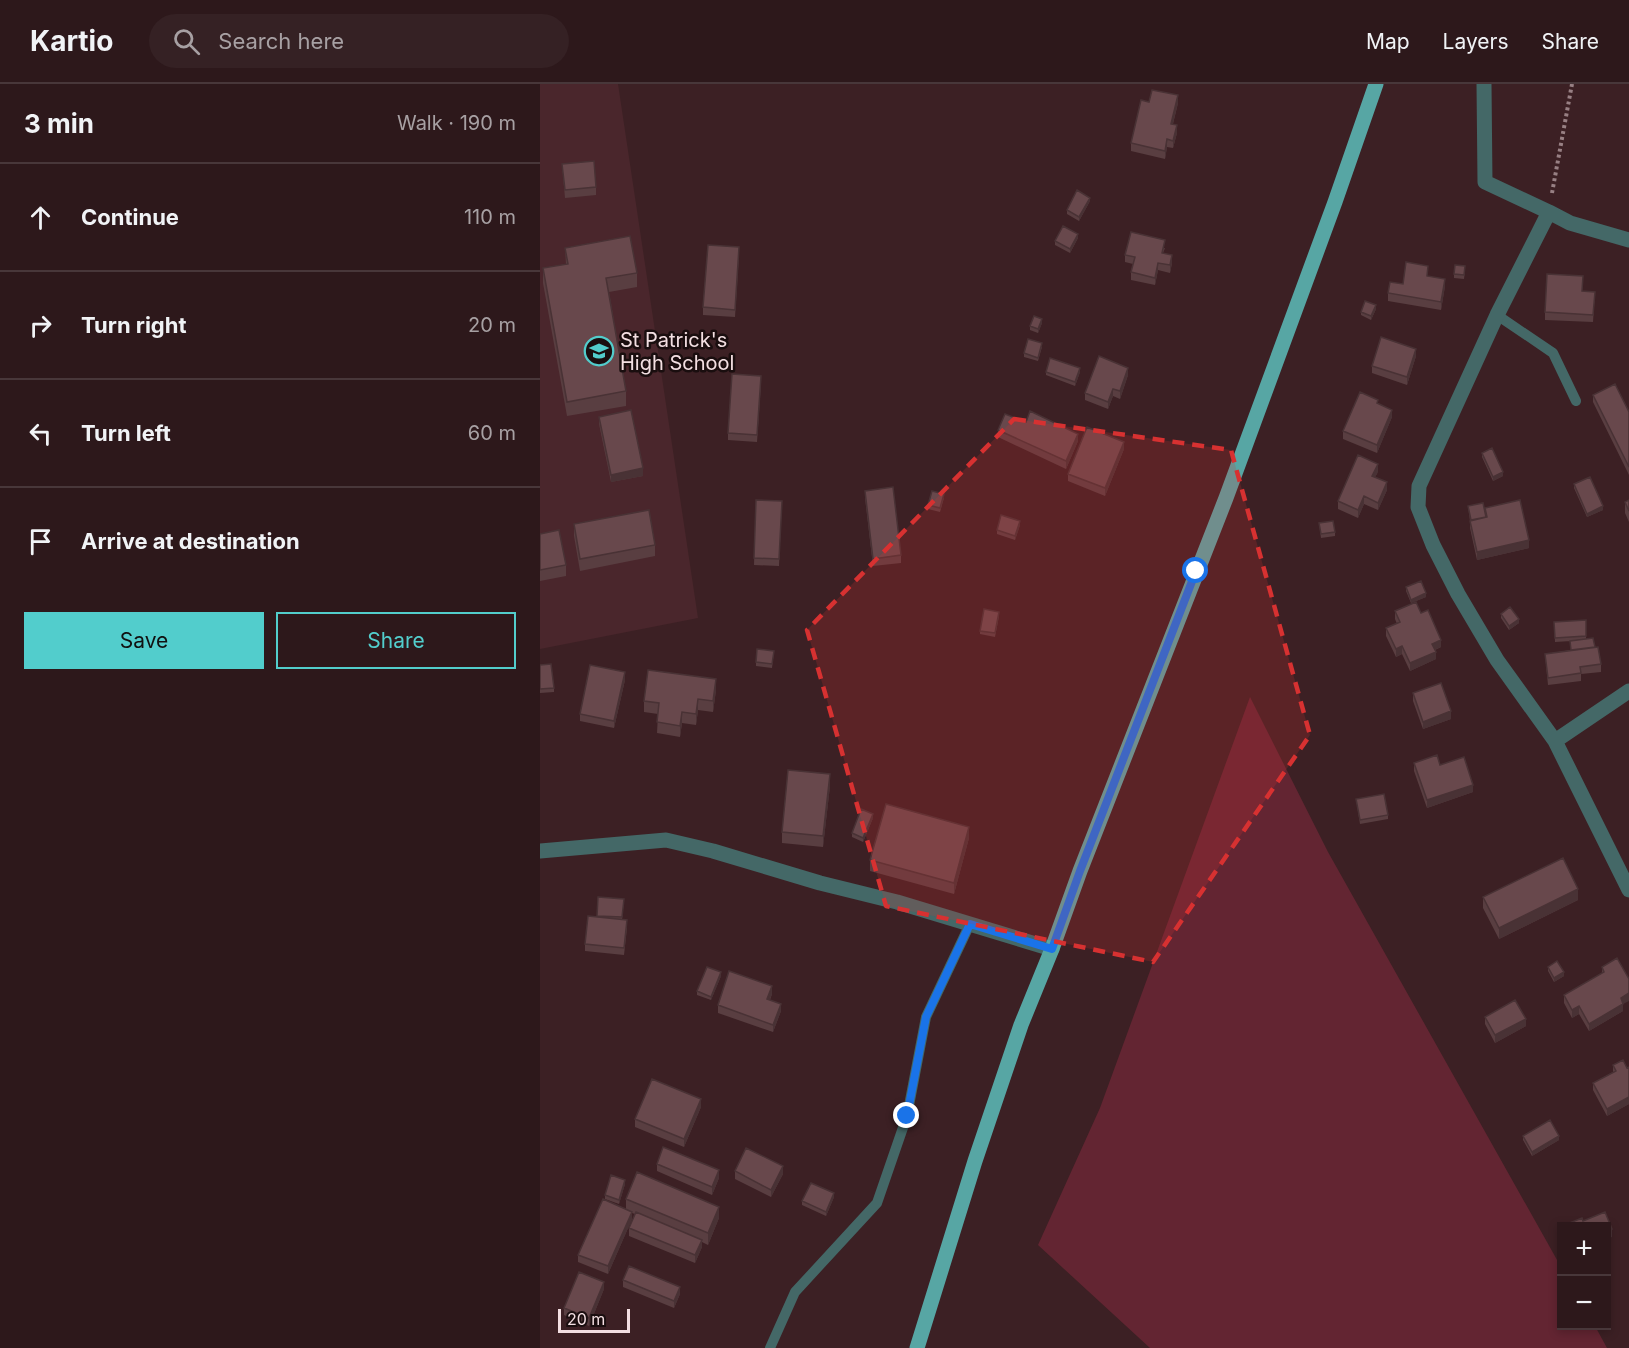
<!DOCTYPE html>
<meta charset="utf-8">
<style>
:root{--surface:#2d181b;--page:#352124;--text:#f1f3f6;--muted:#a7a0a3;--line:#48373a;--accent:#52cdcc}
body{margin:0;font-family:Inter,sans-serif;background:var(--page);color:var(--text)}
.controls{position:absolute;right:18px;bottom:18px;display:grid;overflow:hidden;border-radius:0px;box-shadow:0 3px 9px #0003}
.controls button{width:54px;height:54px;display:grid;place-items:center;padding:0;border:0;border-bottom:2px solid var(--line);background:var(--surface);color:var(--text);font:30px sans-serif}
.scale{position:absolute;left:18px;bottom:15px;width:72px;box-sizing:border-box;padding-left:6px;border:3px solid #f3dfe2;border-top:0;font-size:16px;line-height:21px;white-space:nowrap;color:#f3dfe2;-webkit-text-stroke:4px #1a0e0f;paint-order:stroke}
.stop{position:absolute;width:18px;height:18px;margin:-14px;border:4px solid #1a73e8;border-radius:50%;background:#fff}
.stop.end{background:#1a73e8;border-color:#fff;box-shadow:0 2px 6px #0008}
.list{margin:0;padding:0;list-style:none}
h2{display:flex;justify-content:space-between;align-items:center;height:78px;margin:0;padding:0 24px;font-size:26px}
h2 small{font-size:20px;font-weight:400;color:var(--muted)}
.list li{display:grid;grid-template-columns:39px 1fr auto;gap:18px;align-items:center;box-sizing:border-box;height:108px;padding:0 24px;border-top:2px solid var(--line)}
.list b{display:block;font-size:22px;white-space:nowrap}
.list em{font-size:20px;font-style:normal;color:var(--muted)}
.actions{display:flex;gap:12px;padding:18px 24px}
.actions a{flex:1;padding:14px 0;border:2px solid var(--accent);border-radius:0px;text-align:center;font-size:21px;color:var(--accent)}
.actions .main{background:var(--accent);color:#111}
.icon{flex:none;width:33px;height:33px;fill:none;stroke:currentColor;stroke-width:2;stroke-linecap:round;stroke-linejoin:round}
.map{position:relative;flex:none;width:1089px;height:1264px;overflow:hidden}
header{display:flex;align-items:center;gap:36px;box-sizing:border-box;height:84px;padding:0 30px;background:var(--surface);border-bottom:2px solid var(--line)}
header strong{font-size:28px}
nav{display:flex;gap:33px;margin-inline-start:auto;font-size:21px}
.search{width:420px;height:54px;background:var(--page);display:flex;align-items:center;gap:15px;box-sizing:border-box;padding:0 21px;border-radius:33px;color:var(--muted);font-size:22px}
main{display:flex}
aside{flex:1;background:var(--surface)}
.map>svg:first-child{display:block}
</style>
<header>
<strong>Kartio</strong>
<div class="search"><svg class="icon" aria-label="search" viewBox="0 0 24 24"><circle cx="10" cy="10" r="6"/><path d="M15 15l6 6"/></svg>Search here</div>
<nav><a>Map</a><a>Layers</a><a>Share</a></nav>
</header>
<main>
<aside>
<h2>3 min<small>Walk · 190 m</small></h2>
<ul class="list">
<li><svg class="icon" aria-label="ahead" viewBox="0 0 24 24"><path d="M12 20V5M6 11l6-6 6 6"/></svg><div><b>Continue</b></div><em>110 m</em></li>
<li><svg class="icon" aria-label="right" viewBox="0 0 24 24"><path d="M7 20v-9h11M14 6l5 5-5 5"/></svg><div><b>Turn right</b></div><em>20 m</em></li>
<li><svg class="icon" aria-label="left" viewBox="0 0 24 24"><path d="M17 20v-9H6M10 6l-5 5 5 5"/></svg><div><b>Turn left</b></div><em>60 m</em></li>
<li><svg class="icon" aria-label="arrive" viewBox="0 0 24 24"><path d="M6 21V4h12l-3 4 3 4H6"/></svg><div><b>Arrive at destination</b></div></li>
</ul>
<div class="actions"><a class="main">Save</a><a>Share</a></div>
</aside>
<div class="map">
<svg width="1089" height="1264" viewBox="0 0 1089 1264">
<rect width="100%" height="100%" fill="#3c2024"/>
<!-- built -->
<path fill="#4a262c" d="M0,0h78l80,534 -158,31z"/>
<!-- green -->
<path fill="#632532" d="M710,613l78,155 233,415 1,59h33l12,22h-457l-112,-103 62,-137z"/>
<g fill="none" stroke-linecap="round" stroke-linejoin="round">
<!-- path -->
<path stroke="#988084" stroke-width="4" stroke-dasharray="3 3" stroke-linecap="butt" d="M1012,109l20,-109"/>
<!-- lane -->
<path stroke="#446867" stroke-width="10" d="M957,231l56,38 23,48
M230,1264l25,-56 82,-89 30,-87 19,-99 44,-93"/>
<!-- street -->
<path stroke="#446867" stroke-width="15" d="M944,0l1,98 64,30 -52,103 -78,171 -1,21 15,38 25,49 39,66 58,81 74,149
M1009,128l21,11 59,17
M1015,657l74,-50
M0,767l126,-11 47,11 107,32 77,19 155,47"/>
<!-- primary -->
<path stroke="#57a6a4" stroke-width="15" d="M377,1264l58,-187 46,-136 31,-76 28,-78 146,-373 109,-296 41,-118"/>
</g>
<!-- wall -->
<path fill="#593e41" d="M609,18l29,1 -5,21 4,9 -4,15 -6,-1 -2,12 -34,-8v-8z
M22,80l34,23v8l-31,3z
M550,117l-11,20 -12,-7v-4z
M538,154l-8,15 -15,-8v-4z
M25,164l72,25v14l-28,5 17,99v15l-59,10 -24,-133v-15l23,-4z
M625,164l-2,5 9,10 -2,10 -12,-3 -3,15 -24,-5v-8l2,-8 -8,-2v-7z
M199,171l-4,62 -32,-2v-8z
M925,186l-1,9 -10,-1v-4z
M888,192l17,10 -4,24 -53,-9v-8l15,-9z
M1043,207l12,1 -2,30 -48,-2v-8z
M836,225l-5,11 -10,-5v-3z
M502,239l-4,10 -8,-3v-4z
M502,263l-4,14 -14,-4v-4z
M876,272l-9,29 -35,-12v-7z
M506,288h34l-5,14 -29,-11z
M588,291l-8,24 -7,-3 -5,13 -23,-9v-7z
M221,300l-4,58 -29,-2v-7z
M1053,311l36,17v63l-36,-73z
M838,320l14,13 -15,36 -34,-14v-8z
M59,333l44,59 -32,6 -12,-58z
M458,346l80,11 -12,28 -68,-32z
M584,365l-19,47 -37,-15v-7z
M942,369l21,23 -10,5 -11,-24z
M838,388l-3,5 12,13 -9,20 -14,-6 -6,14 -20,-9v-8z
M1034,400l29,26 -16,7 -13,-29z
M325,407l36,64v8l-28,3 -8,-68z
M404,414l-4,14 -12,-3v-4z
M216,416l26,1 -3,65 -25,-1z
M1089,416v22l-4,-9v-11z
M928,422l17,6 44,36 -52,12 -7,-32v-7z
M779,439l16,9v4l-14,2z
M34,440l81,21v11l-75,15 -6,-35z
M480,441l-5,15 -18,-6v-4z
M0,450l26,31v11l-26,5z
M866,503l20,10 -15,6 -5,-12z
M855,527l26,2 20,34 -6,3 1,9 -26,12 -8,-17 -6,3 -10,-21v-8l11,-4 -2,-5z
M961,530l18,9 -10,7 -8,-12z
M459,532l-4,21 -15,-3v-3z
M1046,536v19l9,8 6,17v8l-20,2v7l-33,4 -3,-31 26,-4 -1,-9h1l-16,1 -1,-20z
M234,567l-2,17 -16,-2v-4z
M0,581l14,23v4l-14,1z
M85,596l-11,48 -34,-7v-7z
M176,606l-3,22 -15,-2 -2,15 -14,-2 -2,14 -23,-4 1,-19 -14,-2v-11z
M873,609l38,26 -28,10 -10,-28z
M874,679l26,2 33,27 -46,16 -13,-37z
M290,702l-7,61 -41,-4v-11z
M816,715l32,16v4l-28,5z
M333,734l-10,24 -11,-5v-4z
M429,754l-15,56 -84,-23v-11z
M943,813l95,3 -79,39 -16,-31z
M84,815l-2,21 5,8 -3,27 -39,-4v-7l12,-28z
M1008,883l16,9 -10,6 -6,-11z
M1062,883l21,37v7l-34,20 -10,-17 -7,4 -8,-15v-8l38,-21z
M181,892l-10,24 -14,-5v-4z
M232,910l-2,6 11,11 -8,21 -55,-19v-8z
M945,933l41,9 -31,17 -10,-19z
M1073,981l14,3 2,-1v37l-22,12 -14,-26v-7l20,-11z
M161,1023l-17,40 -49,-20v-8z
M983,1052l36,4 -27,16 -9,-16z
M117,1080l62,14 -7,17 -55,-24z
M195,1087l48,3 -12,23 -36,-18z
M85,1100l-6,20 -14,-5v-4z
M294,1113l-8,19 -24,-11v-4z
M86,1115l93,19 -11,27 -6,-3v5l-7,16 -66,-27v-8l6,-14 -3,-1v6l-24,55 -30,-12v-7l48,-46z
M1022,1149v15l-3,-7v-7z
M83,1196l57,14 -6,14 -51,-21z
M64,1205l-15,37 -25,-11v-7z"/>
<!-- shaded-wall -->
<path fill="#493235" d="M638,11v8l-7,28v-7z
M637,41v8l-4,15v-7z
M627,55v8l-2,12v-8z
M550,114v3l-11,20v-4z
M538,150v4l-8,15v-4z
M632,171v8l-2,10v-8z
M618,179v7l-3,15v-7z
M905,195v7l-4,24v-8z
M836,221v4l-5,11v-4z
M502,235v4l-4,10v-4z
M876,265v7l-9,29v-8z
M540,284v4l-5,14v-4z
M588,284v7l-8,24v-8z
M573,305v7l-5,13v-7z
M852,326v7l-15,36v-8z
M538,350v7l-12,28v-8z
M584,358v7l-19,47v-8z
M838,380v8l-6,11v-7z
M103,384v8l-32,6v-7z
M963,388v4l-10,5v-4z
M847,398v8l-9,20v-7z
M824,412v8l-6,14v-8z
M1063,422v4l-16,7v-3z
M480,437v4l-5,15v-4z
M989,456v8l-52,12v-8z
M886,509v4l-15,6v-3z
M979,535v4l-10,7v-4z
M901,556v7l-9,4v-7z
M862,562v8l-6,3v-8z
M896,568v7l-26,12v-8z
M85,588v8l-11,48v-7z
M176,595v11l-3,22v-11z
M158,615v11l-2,15v-11z
M911,627v8l-28,10v-7z
M142,628v11l-2,14v-11z
M290,690v12l-7,61v-11z
M933,701v7l-46,16v-8z
M333,730v4l-10,24v-4z
M429,743v11l-15,56v-11z
M1038,805v11l-79,39v-11z
M181,888v4l-10,24v-3z
M1024,888v4l-10,6v-4z
M232,902v8l-5,12v-7z
M1089,909v8l-6,3v7l-34,20v-7l32,-26z
M241,920v7l-8,21v-7z
M1039,922v8l-7,4v-8z
M986,935v7l-31,17v-8z
M1089,1013v7l-22,12v-7z
M161,1015v8l-17,40v-8z
M1019,1052v4l-27,16v-4z
M243,1082v8l-12,23v-7z
M179,1086v8l-7,17v-8z
M85,1096v4l-6,20v-4z
M294,1109v4l-8,19v-4z
M179,1123v11l-11,27v-12z
M92,1128v7l-24,55v-8z
M1072,1145v8l-6,2v-8z
M162,1156v7l-7,16v-8z
M64,1198v7l-15,37v-8z
M140,1203v7l-6,14v-7z"/>
<!-- building -->
<path fill="#68484c" stroke="#493235" stroke-width="1.5" d="M612,6l26,5 -7,29 6,1 -4,16 -6,-2 -2,12 -34,-8 10,-43 8,2z
M54,77l2,26 -31,3 -3,-26z
M537,106l13,8 -11,19 -12,-7z
M523,142l15,8 -8,15 -15,-8z
M591,148l34,8 -3,13 10,2 -2,10 -12,-2 -3,15 -24,-6 4,-15 -10,-2z
M90,152l7,37 -31,5 20,113 -59,11 -24,-134 25,-4 -3,-16z
M168,161l31,2 -4,63 -32,-3z
M866,178l22,4 -1,10 18,3 -4,23 -53,-9 2,-11 13,2z
M915,181l10,1 -1,9 -10,-1z
M1007,190l36,2 -1,15 13,1 -2,23 -48,-3z
M825,217l11,4 -5,11 -10,-4z
M494,232l8,3 -4,10 -8,-3z
M841,253l35,12 -9,28 -35,-11z
M488,255l14,4 -4,15 -14,-5z
M559,272l29,12 -8,23 -7,-2 -5,13 -23,-9z
M510,274l30,10 -5,14 -29,-10z
M192,290l29,2 -4,59 -29,-2z
M1075,300l14,28v55l-36,-72z
M820,308l18,8 -1,3 15,7 -15,35 -34,-14z
M91,326l12,58 -32,7 -12,-58z
M490,327l48,23 -12,27 -68,-31 7,-16 21,8z
M547,343l37,15 -19,46 -37,-14z
M952,364l11,24 -10,5 -11,-24z
M818,371l20,9 -6,12 15,6 -9,21 -14,-7 -6,14 -20,-9z
M1050,393l13,29 -16,8 -13,-30z
M353,403l8,68 -28,4 -8,-68z
M392,407l12,3 -4,14 -12,-3z
M216,416l26,1 -3,58 -25,-1z
M980,416l9,40 -52,12 -7,-31 17,-4 -2,-9z
M1089,416v11l-4,-9z
M943,419l3,14 -15,3 -3,-14z
M109,426l6,35 -75,14 -6,-35z
M461,431l19,6 -5,15 -18,-6z
M793,437l2,11 -14,2 -2,-11z
M19,446l7,35 -26,5v-36z
M881,497l5,12 -15,7 -5,-13z
M876,518l5,11 7,-3 13,30 -9,4 4,8 -26,11 -8,-17 -6,3 -10,-21 14,-6 -5,-11z
M970,523l9,12 -10,7 -8,-12z
M444,525l15,3 -4,21 -15,-2z
M1046,536v16l-31,2 -1,-16z
M1053,554l2,9 -24,3 -1,-9z
M1058,563l3,17 -21,3 1,6 -33,5 -3,-24z
M217,565l17,2 -2,13 -16,-2z
M11,580l3,24 -14,1v-24z
M50,581l35,7 -11,49 -34,-7z
M108,586l68,9 -3,22 -15,-2 -2,15 -14,-2 -2,14 -23,-4 2,-19 -15,-2z
M901,599l10,28 -28,11 -10,-29z
M897,671l3,10 24,-8 9,28 -46,15 -13,-37z
M248,686l42,4 -7,62 -41,-4z
M844,710l4,21 -28,5 -4,-21z
M346,720l83,23 -15,56 -84,-23z
M321,725l12,5 -10,24 -11,-5z
M1023,774l15,31 -79,39 -16,-31z
M58,813l26,2 -2,18 -25,-1z
M48,832l39,4 -3,28 -39,-4z
M1077,874l12,21v14l-8,5 2,6 -34,20 -10,-18 -7,4 -8,-15 40,-23 -2,-5z
M1017,877l7,11 -10,6 -6,-11z
M167,883l14,5 -10,25 -14,-6z
M189,887l43,15 -5,13 14,5 -8,21 -55,-20z
M975,916l11,19 -31,16 -10,-18z
M1083,976l4,8 2,-1v30l-22,12 -14,-26 23,-12 -3,-6z
M112,995l49,20 -17,40 -49,-20z
M1010,1036l9,16 -27,16 -9,-16z
M123,1063l56,23 -7,17 -55,-23z
M206,1064l37,18 -12,24 -36,-19z
M97,1088l82,35 -11,26 -82,-34z
M71,1091l14,5 -6,20 -14,-5z
M271,1099l23,10 -8,19 -24,-11z
M63,1115l29,13 -24,54 -30,-11z
M96,1128l66,28 -7,15 -66,-27z
M1065,1128l7,17 -6,2v-4h-39v-3l15,-6 1,3z
M1022,1149v8l-3,-7z
M89,1182l51,21 -6,14 -51,-21z
M39,1188l25,10 -15,36 -25,-10z"/>
<g fill="none" stroke-linecap="round" stroke-linejoin="round">
<!-- route -->
<path stroke="#1a73e8" stroke-width="8" d="M367,1032l19,-99 44,-93 82,25 28,-78 116,-300"/>
</g>
<!-- marked area -->
<path fill="#d73131" fill-opacity="0.2" stroke="#d73131" stroke-width="4.5" stroke-dasharray="12 8" stroke-linejoin="round" d="M474,335l217,31 79,285 -157,227 -267,-56 -79,-276z"/>
<!-- icons -->
<defs>
<g id="school-ring" transform="scale(1.5)"><circle r="9.5" fill="#1a0e0f" stroke="#52cdcc" stroke-width="1.5"/><path d="M0-5L7-2L0 1L-7-2ZM-4 1L0 2.5L4 1V4Q0 6-4 4Z" fill="#52cdcc"/></g>
</defs>
<g fill-rule="evenodd">
<use href="#school-ring" x="59" y="267"/>
</g>
<g text-anchor="middle" dominant-baseline="central" stroke-width="5" stroke-linejoin="round" paint-order="stroke">
<!-- poi labels -->
<g font-size="20" fill="#f3dfe2" stroke="#1a0e0f" text-anchor="start">
<text x="80" y="256">St Patrick's<tspan x="80" dy="23">High School</tspan></text>
</g>
</g>
</svg>
<div class="controls">
<button>+</button>
<button>−</button>
</div>
<div class="scale">20 m</div>
<div class="stop" style="left:656px;top:487px"></div>
<div class="stop end" style="left:367px;top:1032px"></div>
</div>
</main>
